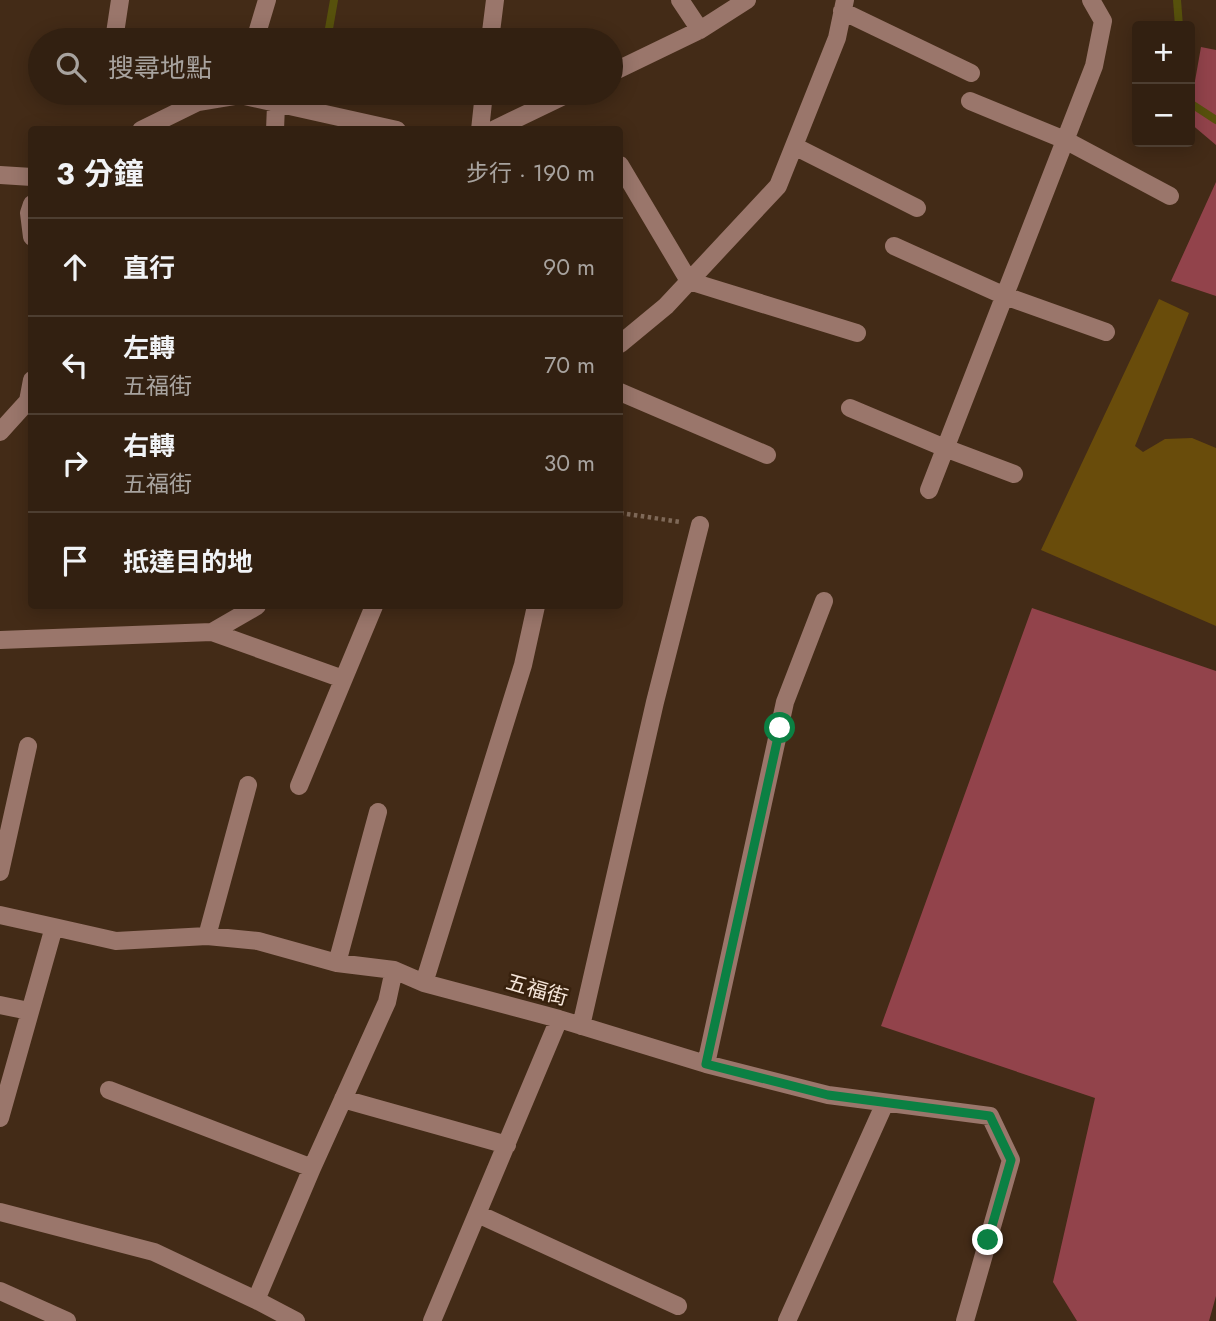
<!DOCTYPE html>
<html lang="zh-TW">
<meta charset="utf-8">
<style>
:root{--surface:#322011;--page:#3d2d1f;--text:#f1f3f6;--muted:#a8a39f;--line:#4d3e31}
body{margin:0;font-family:Jost,"Noto Sans TC",sans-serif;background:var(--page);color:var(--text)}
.controls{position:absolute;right:21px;top:21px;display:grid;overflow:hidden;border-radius:7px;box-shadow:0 4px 18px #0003}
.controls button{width:63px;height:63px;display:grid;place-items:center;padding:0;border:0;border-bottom:2px solid var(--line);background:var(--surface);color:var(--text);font:35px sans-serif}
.stop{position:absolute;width:21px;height:21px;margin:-16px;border:5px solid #0b8043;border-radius:50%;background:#fff}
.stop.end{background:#0b8043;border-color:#fff;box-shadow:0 2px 7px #0008}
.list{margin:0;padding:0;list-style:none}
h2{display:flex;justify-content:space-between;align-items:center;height:91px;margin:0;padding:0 28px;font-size:30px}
h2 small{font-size:23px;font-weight:400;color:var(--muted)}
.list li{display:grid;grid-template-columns:46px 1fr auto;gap:21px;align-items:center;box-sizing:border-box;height:98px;padding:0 28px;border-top:2px solid var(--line)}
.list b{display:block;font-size:26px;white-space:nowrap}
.list p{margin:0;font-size:23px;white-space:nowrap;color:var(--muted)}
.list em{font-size:23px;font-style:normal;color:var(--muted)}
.icon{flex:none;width:38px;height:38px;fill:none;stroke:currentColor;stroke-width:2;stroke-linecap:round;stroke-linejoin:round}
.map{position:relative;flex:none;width:1216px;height:1321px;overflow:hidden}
.search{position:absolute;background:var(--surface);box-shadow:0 4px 18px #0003;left:28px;top:28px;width:595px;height:77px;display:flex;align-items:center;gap:18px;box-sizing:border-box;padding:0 24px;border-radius:38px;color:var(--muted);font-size:26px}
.panel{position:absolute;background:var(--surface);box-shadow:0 4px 18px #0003;left:28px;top:126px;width:595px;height:483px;border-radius:7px}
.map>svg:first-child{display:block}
</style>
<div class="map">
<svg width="1216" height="1321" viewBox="0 0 1216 1321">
<rect width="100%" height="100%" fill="#432b17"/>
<!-- forest -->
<path fill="#92434b" d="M1201,47l15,3v95l-26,-22v-14z
M1216,182v114l-45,-15z
M1032,608l184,63v625l-7,25h-132l-24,-39 42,-184 -214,-72z"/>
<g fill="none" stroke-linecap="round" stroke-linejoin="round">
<!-- stream -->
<path stroke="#57510c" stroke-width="8" d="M1177,0l2,26
M327,40l7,-40
M1190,103l26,17"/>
</g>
<!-- building -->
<path fill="#694c0b" d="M1159,299l30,14 -54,133 8,6 22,-13 27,-1 24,10v178l-175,-76z"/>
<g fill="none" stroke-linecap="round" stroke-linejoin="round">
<!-- path -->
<path stroke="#7f6958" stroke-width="4.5" stroke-dasharray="3.5 3.5" stroke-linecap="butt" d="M620,513l61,9"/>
<!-- minor -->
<path stroke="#9a766b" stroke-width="18" d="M680,0l20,30
M842,11l129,62
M114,40l6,-40
M255,40l12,-40
M490,40l5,-40
M611,73l89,-43 47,-30
M970,101l95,39 105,56
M141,130l57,-28 42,-7 157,35
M275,130l1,-25
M480,130l4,-37
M493,130l77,-37
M794,146l123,62
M620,165l69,116 168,52
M0,175l32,2
M32,204l-3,9 3,24
M894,246l111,50 101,36
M620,344l46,-38 112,-120 59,-148 8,-38
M620,392l147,63
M850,408l95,40 69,26
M0,432l28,-31 4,-21
M929,490l165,-424 9,-45 -12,-21
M212,632l131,47
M0,640l212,-8 45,-26
M299,786l75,-180
M0,872l28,-126
M0,915l54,12
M207,936l41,-151
M337,963l41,-151
M424,983l99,-318 13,-59
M0,1005l29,6
M581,1026l74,-324 45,-177
M706,1064l79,-362 39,-101
M109,1090l203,78
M343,1099l164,46
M0,1118l54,-191 62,14 91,-5 51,5 79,22 57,7 30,13 135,36 147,45 122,31 162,21 21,44 -46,161
M0,1212l154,40 102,48 40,21
M478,1214l200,92
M0,1291l67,30
M256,1300l56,-132 75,-166 7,-32
M432,1321l127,-302
M787,1321l98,-218"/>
</g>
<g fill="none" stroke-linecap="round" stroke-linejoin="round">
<!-- route -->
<path stroke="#0b8043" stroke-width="9" d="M780,728l-74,336 122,31 162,21 21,44 -23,80"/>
</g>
<g text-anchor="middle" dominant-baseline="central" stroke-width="5" stroke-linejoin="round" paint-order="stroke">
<!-- street labels -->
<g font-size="21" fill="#f5e5d9" stroke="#38210d">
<text transform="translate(537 990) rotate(16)">五福街</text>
</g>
</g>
</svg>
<div class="controls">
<button>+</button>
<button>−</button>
</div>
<div class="stop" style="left:780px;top:728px"></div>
<div class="stop end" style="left:988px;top:1240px"></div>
<div class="search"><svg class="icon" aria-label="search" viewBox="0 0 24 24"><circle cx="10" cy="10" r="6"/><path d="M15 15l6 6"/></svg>搜尋地點</div>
<section class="panel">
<h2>3 分鐘<small>步行 · 190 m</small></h2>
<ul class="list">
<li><svg class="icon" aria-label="ahead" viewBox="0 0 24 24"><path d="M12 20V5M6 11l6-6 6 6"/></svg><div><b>直行</b></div><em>90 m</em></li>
<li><svg class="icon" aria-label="left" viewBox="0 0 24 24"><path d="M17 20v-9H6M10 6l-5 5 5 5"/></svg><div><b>左轉</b><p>五福街</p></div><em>70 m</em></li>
<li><svg class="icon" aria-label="right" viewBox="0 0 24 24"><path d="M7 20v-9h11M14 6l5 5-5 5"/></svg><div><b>右轉</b><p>五福街</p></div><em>30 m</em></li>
<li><svg class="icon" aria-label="arrive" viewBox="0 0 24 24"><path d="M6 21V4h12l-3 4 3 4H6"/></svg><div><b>抵達目的地</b></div></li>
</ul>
</section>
</div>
